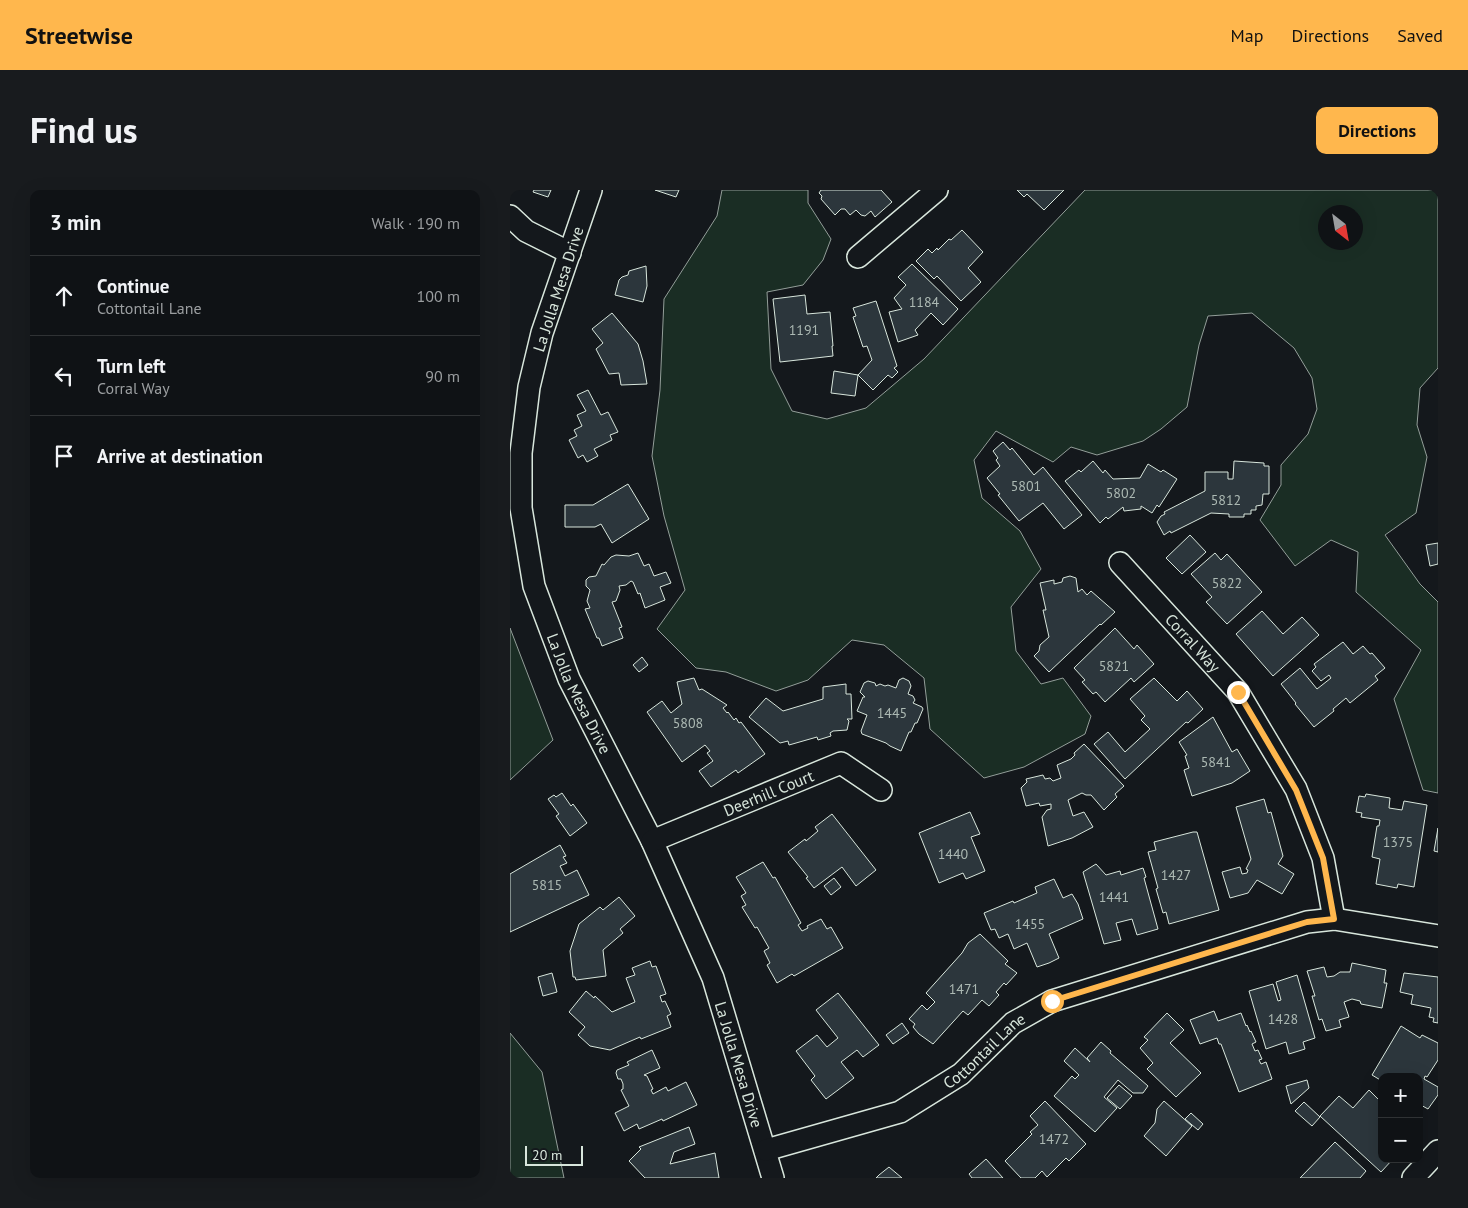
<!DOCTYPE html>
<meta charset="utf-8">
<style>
:root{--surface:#0f1215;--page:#181b1e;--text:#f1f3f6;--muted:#9b9ea0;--line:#2f3234;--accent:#ffb74d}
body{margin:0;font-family:"PT Sans",sans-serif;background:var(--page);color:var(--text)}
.controls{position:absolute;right:15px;bottom:15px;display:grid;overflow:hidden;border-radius:10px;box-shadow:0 5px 20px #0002}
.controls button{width:45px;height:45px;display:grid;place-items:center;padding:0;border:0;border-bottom:1px solid var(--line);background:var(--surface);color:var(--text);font:25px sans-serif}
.compass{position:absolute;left:808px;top:15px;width:45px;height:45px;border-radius:50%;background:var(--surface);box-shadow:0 5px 20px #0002;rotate:149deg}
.scale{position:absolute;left:15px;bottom:12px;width:58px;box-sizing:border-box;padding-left:5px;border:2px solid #d8e6dc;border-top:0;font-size:14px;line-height:18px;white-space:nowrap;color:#d8e6dc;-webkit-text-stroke:4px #14181c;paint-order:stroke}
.stop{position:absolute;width:15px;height:15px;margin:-11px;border:4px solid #ffb74d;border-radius:50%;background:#fff}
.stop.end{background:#ffb74d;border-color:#fff;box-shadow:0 1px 5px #0008}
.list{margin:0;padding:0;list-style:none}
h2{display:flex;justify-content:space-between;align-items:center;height:65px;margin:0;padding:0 20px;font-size:21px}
h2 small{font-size:16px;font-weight:400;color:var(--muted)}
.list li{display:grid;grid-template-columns:32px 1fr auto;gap:15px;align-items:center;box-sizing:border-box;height:80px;padding:0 20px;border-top:1px solid var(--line)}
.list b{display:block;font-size:19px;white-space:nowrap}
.list p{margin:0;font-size:16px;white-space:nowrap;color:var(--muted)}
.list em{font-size:16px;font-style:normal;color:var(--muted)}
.icon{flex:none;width:28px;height:28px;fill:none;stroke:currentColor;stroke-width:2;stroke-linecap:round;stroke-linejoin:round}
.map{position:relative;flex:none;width:928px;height:988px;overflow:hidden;border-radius:10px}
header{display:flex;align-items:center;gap:30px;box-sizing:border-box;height:70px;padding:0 25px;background:var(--accent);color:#111}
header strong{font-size:24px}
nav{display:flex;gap:28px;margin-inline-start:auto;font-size:18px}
.intro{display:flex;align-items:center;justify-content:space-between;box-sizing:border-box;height:120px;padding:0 30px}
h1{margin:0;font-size:35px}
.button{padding:12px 22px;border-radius:10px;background:var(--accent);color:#111;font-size:18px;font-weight:700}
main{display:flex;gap:30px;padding:0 30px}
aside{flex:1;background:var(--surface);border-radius:10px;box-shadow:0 5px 20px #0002}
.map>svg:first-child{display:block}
</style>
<header>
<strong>Streetwise</strong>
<nav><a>Map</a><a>Directions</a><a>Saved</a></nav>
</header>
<div class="intro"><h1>Find us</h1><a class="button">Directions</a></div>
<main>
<aside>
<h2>3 min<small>Walk · 190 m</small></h2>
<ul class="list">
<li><svg class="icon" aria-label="ahead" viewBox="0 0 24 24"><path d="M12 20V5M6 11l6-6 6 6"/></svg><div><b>Continue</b><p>Cottontail Lane</p></div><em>100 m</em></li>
<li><svg class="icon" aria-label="left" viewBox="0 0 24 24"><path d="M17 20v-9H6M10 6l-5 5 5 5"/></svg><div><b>Turn left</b><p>Corral Way</p></div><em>90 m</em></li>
<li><svg class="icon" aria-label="arrive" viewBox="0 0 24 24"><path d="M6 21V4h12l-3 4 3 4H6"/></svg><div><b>Arrive at destination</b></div></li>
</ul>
</aside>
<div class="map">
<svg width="928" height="988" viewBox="0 0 928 988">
<rect width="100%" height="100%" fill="#14181c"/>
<!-- green -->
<path fill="#1a2d24" stroke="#939e99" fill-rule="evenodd" d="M212,0h86v13l23,36 -8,21 -20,25 -36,7 4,77 21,42 35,8 39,-11 58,-49 161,-169h353v178l-18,20 -3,37 10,32 -11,56 -31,22 35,49 18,18v191l-15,-3 -29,-91 27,-49 -65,-58 2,-40 -27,-12 -36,26 -35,-46 21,-35v-20l27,-31 9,-25 -5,-31 -18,-30 -42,-35 -44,3 -9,29 -12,62 -26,22 -18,12 -46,14 -26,-8 -18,15 -57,-31 -22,29 8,38 38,33 21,38 -30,38 5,44 25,33 22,-6 28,38 -6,18 -61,33 -40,11 -54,-49 -6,-51 -40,-33 -32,-5 -44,40 -32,11 -50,-19 -30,-4 -39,-39 28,-39 -21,-74 -12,-60 8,-66 4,-91 53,-83zM816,22h30v30h-30z
M0,438l43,112 -43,40z
M0,843l32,39 22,106h-54z"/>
<!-- building -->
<path fill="#2c363c" stroke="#d8e6dc" d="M24,0h17l-3,7 -15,-5z
M145,0h24l-3,7z
M311,0h60l11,12 -17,15 -4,-6 -6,5 -4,-1 -5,-5 -6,5 -5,-6h-4l-6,6 -14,-16 1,-3 -3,-3z
M507,0h47l-20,20 -17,-16 -3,3z
M452,40l21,22 -15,16 13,14 -20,19 -24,-25 -3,3 -18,-18 12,-12 4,4 5,-5 1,2 11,-11 2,1z
M402,74l46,45 -15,16 -12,-12 -16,17 3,5 -20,7 -9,-30 13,-3 -8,-11 12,-13 -8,-8z
M136,76l1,20 -4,16 -28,-7 4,-15 3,-3 6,-2 1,-4z
M295,105l2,19 23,-2 3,34h-1l1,10 -53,6 -7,-63z
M366,111l21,65 -3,2 4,4 -6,6 -4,-3 -15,15 -15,-15 14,-15 -5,-14 -4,1 -10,-30 3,-1 -3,-8z
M102,123l26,31 5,17 4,23 -26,1 -2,-12 -10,1 -13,-25 7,-6 -11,-14z
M324,181l24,4 -3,21 -24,-3z
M78,200l13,25 7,-3 10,20 -8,3 2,5 -18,9 4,7 -11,6 -4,-7 -5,3 -9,-18 8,-4 -3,-6 8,-4 -5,-11 9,-4 -9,-16z
M493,252l7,8 2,-2 22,27 9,-8 39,48 -18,14 -21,-26 -24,18 -21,-26 2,-1 -13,-16 13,-12 -4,-6 2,-2 -5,-7z
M583,271l10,12 2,-3 8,9 27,-1 8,-14 13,8 2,-2 14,9 -18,28 -2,-2 -5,8 -11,-7v3l-17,2 -1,-4 -15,12 -2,-2 -6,6 -35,-42 14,-11 2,2z
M724,271l30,2v3h5v28h-6l-1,11 -6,1v4h-5v4h-7v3h-15v-3l-18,-1 -40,20 -1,-2 -6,4 -7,-13 4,-6 4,-2 -1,-2 41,-21v-19h23v7h5z
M118,294l21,35 -37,24 -11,-19 -6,3h-30v-22h28z
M680,345l16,17 -24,22 -16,-16z
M928,353v21l-8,2 -4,-21z
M128,363l6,13 5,-2 5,12 12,-4 5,11 -11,4 5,13 -20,8 -5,-15 -2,1 -5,-12 -2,-1 -5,4 -7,1 1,4 -4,11 -4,1 10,25 -3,1 4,10 -21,8 -3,-8h-2l-12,-29 5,-1 -3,-7 3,-11 -4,-4v-6l3,-3 7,-1 6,-12 2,1 7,-8 5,-2 13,1z
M705,363l6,7 6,-6 35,38 -35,32 -21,-22 6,-5 -21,-23z
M560,386l6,2 2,14 4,-3 5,6 4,-4 24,21 -14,13 -1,-1 -51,48 -15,-16 5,-5 1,-6 9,-8 -6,-27h3l-6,-27 14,-3v4l8,-2 1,-4z
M752,421l21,23 19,-17 17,18 -46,41 -37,-42z
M605,438l19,21 3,-4 17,19 -20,18 -3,-4 -26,24 -9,-10 -3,2 -11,-12 3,-2 -11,-12z
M833,452l10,12 10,-8 7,8 2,-1 13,15 -10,8 3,4 -28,23 -4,-5 -13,11 1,2 -20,16 -19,-23 1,-1 -15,-19 19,-16 17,21 14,-11 -2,-3 -8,6 -9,-10 4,-4 -2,-3z
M132,467l6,8 -9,7 -6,-7z
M184,488l5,12 3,-1 25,16 -4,3 4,5 1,-1 6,8 2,-2 3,5 2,-1 24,32 -27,19 -2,-3 -25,17 -12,-16 14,-10 -6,-8 3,-2 -5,-6 -23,17 -35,-50 15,-11 9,12 11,-9 -5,-22z
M393,488l6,3 2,5 -3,8 5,2 2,4 -2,3 9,4 1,2 -6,14h-2l-4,9h-2l-8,19 -11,-5 -4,-3 -24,-9 -1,-3 6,-16 -10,-4 6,-14h2l-5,-5 4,-9 4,-2 7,2 1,3 4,-2 5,2 3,-1 8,3 3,-8z
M644,488l23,23 10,-10 16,18 -15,14 -2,-1 -61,57 -31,-35 14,-12 17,20 25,-23 -9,-9 4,-4 -15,-17z
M336,494v10h5l1,25h-5l2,2 -2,9 -14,1 -3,2 1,3 -13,4 -1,-3 -28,8 -1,-4 -8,2 -31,-26 17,-19 17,13 40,-12v-12z
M703,527l19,35 5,-3 13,22 -18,12 -40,13 -8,-26 5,-2 -4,-12 2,-1 -8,-13z
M574,554l40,42 -9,8 2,3 -13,13 -13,-15h-5l-4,-2 -14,7 5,16 11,-4 9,15 -21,11 -24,8 -6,-29 5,-7 4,-1v-5l-11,2 -1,-3 -13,3 -5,-18 6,-6 -1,-3 17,-4 2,4 5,-1 3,3 8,-3 -4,-13 14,-6 4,-4 -1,-2z
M52,603l9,13 2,-2 14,19 -17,13 -14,-20 3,-2 -11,-15 6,-4 2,2z
M856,604l24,4 -1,10 13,2 2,-9 23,4 -13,82 -16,-3 -1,4 -21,-4 4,-25 -8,-2 5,-31h2l1,-6 -19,-3 1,-4 -6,-1 3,-16 6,1z
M754,609l4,14 3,-1 12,44 -5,8 16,10 -12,20 -25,-14 -9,13 -18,5 -8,-26 18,-5 2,7 5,-1 1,-3 -2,-1 5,-10 -15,-52z
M460,622l10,22 -9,3 14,34 -19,8 -3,-6 -24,10 -20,-50z
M322,624l44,56 -20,16 -14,-19 -28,21 -8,-10 2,-1 -20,-25 17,-13 1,2 12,-10 -3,-4z
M928,638v24l-4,-1z
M683,642h4l22,78 -50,14 -3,-12 -3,1 -7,-24 2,-1 -10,-36 8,-2 -2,-8z
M50,655l6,11 -3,1 4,6 -7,3 5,10 12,-6 12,25 -79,37v-58z
M253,672l10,16 2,-1 26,46 -3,2 4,6 6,-3 -1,-2 14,-7 6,10 4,-2 12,21 -49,28 -2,-2 -15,9 -10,-18 3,-2 -6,-12 5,-3 -12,-21 -2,1 -13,-21 4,-2 -5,-9 5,-3 -10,-16z
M586,674l10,11 14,-4 1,4 22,-7 3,9 -2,1 14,51 -21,6 -5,-16 -16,4 5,17 -17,4 -21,-72z
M324,688l7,9 -10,8 -7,-9z
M544,689l9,19 9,-4 6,10 5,15 -34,15 10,24 -10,5 -12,4 -10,-24 -13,6 -6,-15 -9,4 -4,-9 -4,1 -7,-17 29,-12 1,2 23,-10 -2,-6z
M109,707l16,19 -15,13 3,4 -20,17 3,26 -30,4 -1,-3h-2l-3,-26 9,-27 21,-17 3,3z
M470,744l28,27 -3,3 12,9 -11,12 -2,-2 -8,9 3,3 -10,11 -7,-6 -14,15 -5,-4 -30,33 -14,-10 -6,-7 2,-3 -6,-5 13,-14 5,5 8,-8 -9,-9 36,-40 6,-10z
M140,771l2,6 4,-1 10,28 -6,2 2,6 3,-1 6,13 -4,2 4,11 -30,12 -1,-2 -30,13 -20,-4 -12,-11 7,-8 -16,-15 17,-21 8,7 1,-2 17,16 23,-10 -9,-24 9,-3 -3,-7z
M842,773l34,7 -2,13h3l-5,25 -21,-4 -1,-3 -8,-2 -8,3 5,15 -10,3 2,7 -15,4 -4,-12 -3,1 -7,-24h3l-8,-25 17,-4 3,10 7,-1 6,-4h10z
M42,783l5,19 -14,4 -5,-19z
M894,783l34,4v46l-5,-1 1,-4 -5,-1 2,-9 -20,-4 2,-9 -13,-3z
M787,785l18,63 -12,4 2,7 -16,5 -3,-12 -20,7 -17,-58 24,-7 5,17 3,-1 -5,-18z
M328,803l41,52 -16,12 -6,-7 -16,12 13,16 -28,21 -15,-19 4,-4 -19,-25 21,-16 10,12 11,-9 -22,-28z
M704,821l4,10 23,-8 5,13 1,-1 3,7 1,-1 5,11 -4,2 3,7 3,-1 4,9 -3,1 2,4 5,-2 6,17 -33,13 -18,-48h-2l-2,-6 -17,6 -10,-24z
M657,823l17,17 -14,13 31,30 -25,24 -29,-28 6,-6 -13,-15 8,-8 -4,-3z
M392,833l7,10 -16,11 -7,-9z
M891,836l19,12 2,-3 16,8v17l-11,17 -2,-1 -1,3 14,8v8l-10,14 -9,-5v-27h-37v4l-10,-6z
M591,852l10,9 -1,2 38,33 -5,7h-10l-15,-13 -14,17 13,11 -22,24 -41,-36 18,-20 3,3 4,-4 -15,-14 11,-13 15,14 -3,-4z
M142,860l8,18 -16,7 3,1 6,13 -2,1 2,4 13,-7 2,4 18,-9 11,23 -34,16 -1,-2 -23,10 -2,-5 -13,7 -9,-18 14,-7 -8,-16 2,-1v-5l-2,-5h-3l-2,-6 1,-3 12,-5 -2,-3z
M797,890l2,8 -18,16 -5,-18z
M609,895l13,11 -12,13 -13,-11z
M859,900l13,13v56h11l-12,13 -61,-56 19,-20 14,12z
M535,911l41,43 -17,17 -3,-3 -19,19 -5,-6 -7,7h-14l-16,-17 27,-27 -2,-2 8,-7 -8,-9z
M654,911l28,25 -26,30 -22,-20 11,-13 2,-14z
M794,912l16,15 -8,9 -17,-15z
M681,923l12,11 -5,6 -13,-11z
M179,937l6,17 -21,8 -4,12 45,-11 4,25h-74l-16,-17 12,-12 -2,-2z
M825,952l31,29 -6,7h-60z
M476,969l17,19h-31l-3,-4z
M379,977l13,11h-26l3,-3z"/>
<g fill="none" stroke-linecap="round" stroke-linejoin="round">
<!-- minor casing -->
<g stroke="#d8e6dc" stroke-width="24">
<g id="minor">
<path id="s1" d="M81,0l-49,143 -13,54 -8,66v55l13,78 35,93 83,162 61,137 60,200"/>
<path d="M0,26l16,15 44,22"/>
<path d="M348,67l79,-67"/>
<path id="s2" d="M610,373l118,129 58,97 27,69 11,61"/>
<path id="s3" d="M142,651l189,-78 40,27"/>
<path id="s4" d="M256,960l134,-38 61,-38 52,-51 39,-22 255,-79 27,-3 104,17"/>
<path d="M903,988l25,-27"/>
</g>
</g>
<!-- minor -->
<use href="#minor" stroke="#14181c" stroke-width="21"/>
</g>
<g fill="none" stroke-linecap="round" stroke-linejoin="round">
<!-- route -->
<path stroke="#ffb74d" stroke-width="6" d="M542,811l255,-79 27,-3 -11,-61 -27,-68 -58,-98"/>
</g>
<g text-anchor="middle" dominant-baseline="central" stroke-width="4" stroke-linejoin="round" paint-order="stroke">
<!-- number labels -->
<g font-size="14" fill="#adbab4">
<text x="414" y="112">1184</text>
<text x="294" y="140">1191</text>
<text x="516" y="296">5801</text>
<text x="611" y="303">5802</text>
<text x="716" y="310">5812</text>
<text x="717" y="393">5822</text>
<text x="604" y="476">5821</text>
<text x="382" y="523">1445</text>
<text x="178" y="533">5808</text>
<text x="706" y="572">5841</text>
<text x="888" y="652">1375</text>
<text x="443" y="664">1440</text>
<text x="666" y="685">1427</text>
<text x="37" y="695">5815</text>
<text x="604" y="707">1441</text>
<text x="520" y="734">1455</text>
<text x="454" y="799">1471</text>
<text x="773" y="829">1428</text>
<text x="544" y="949">1472</text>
</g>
<!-- street labels -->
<g font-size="16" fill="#d8e6dc" stroke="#14181c">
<text transform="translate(48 99) rotate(-72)">La Jolla Mesa Drive</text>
<text stroke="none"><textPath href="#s2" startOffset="108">Corral Way</textPath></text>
<text stroke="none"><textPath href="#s1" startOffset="524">La Jolla Mesa Drive</textPath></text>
<text stroke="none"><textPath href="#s3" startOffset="126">Deerhill Court</textPath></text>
<text stroke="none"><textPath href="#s4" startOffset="244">Cottontail Lane</textPath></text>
<text stroke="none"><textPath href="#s1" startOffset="929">La Jolla Mesa Drive</textPath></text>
</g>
</g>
</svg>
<div class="controls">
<button>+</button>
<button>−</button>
</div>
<svg class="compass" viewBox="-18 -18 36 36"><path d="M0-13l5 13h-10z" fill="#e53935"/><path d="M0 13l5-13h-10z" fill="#9b9ea0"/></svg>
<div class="scale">20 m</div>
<div class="stop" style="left:542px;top:811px"></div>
<div class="stop end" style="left:728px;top:502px"></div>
</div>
</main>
